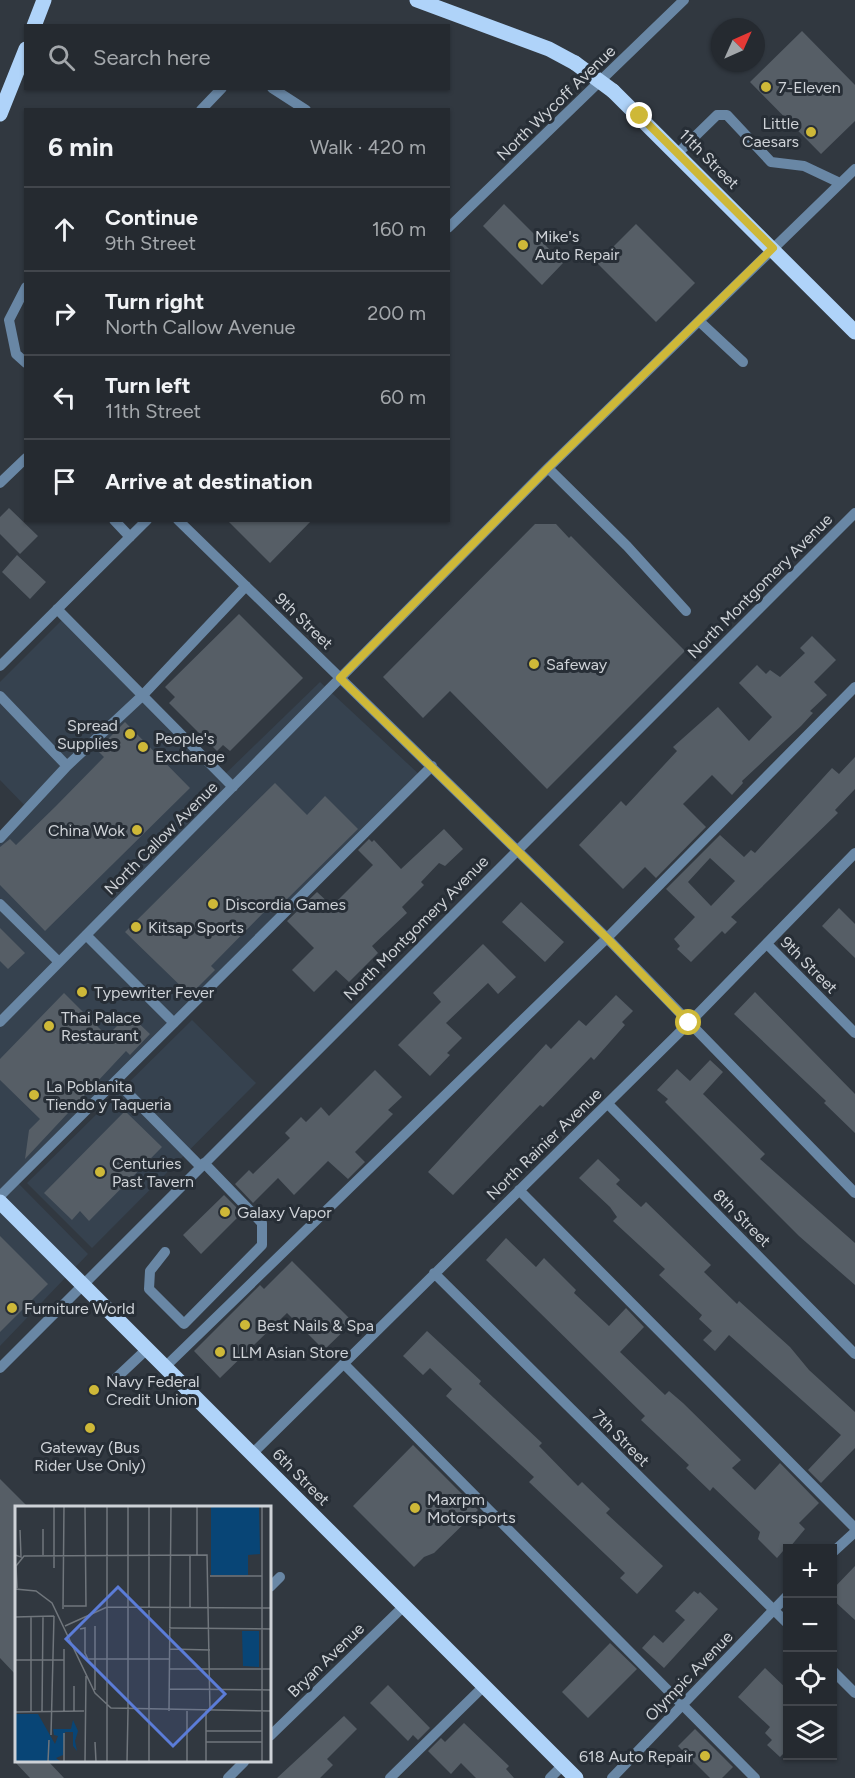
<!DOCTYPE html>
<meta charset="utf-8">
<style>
:root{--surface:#252a30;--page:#2d3238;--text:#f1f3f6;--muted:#a3a7ab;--line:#42464c}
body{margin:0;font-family:Figtree,sans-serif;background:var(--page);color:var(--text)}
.controls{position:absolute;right:18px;bottom:18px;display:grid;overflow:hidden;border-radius:0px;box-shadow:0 2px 4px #0004}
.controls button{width:54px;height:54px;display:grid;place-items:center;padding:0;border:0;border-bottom:2px solid var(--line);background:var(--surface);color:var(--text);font:30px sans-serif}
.compass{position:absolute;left:711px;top:18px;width:54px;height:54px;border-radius:50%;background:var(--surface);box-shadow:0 2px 4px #0004;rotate:45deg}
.stop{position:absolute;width:18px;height:18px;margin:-14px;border:4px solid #ceb838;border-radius:50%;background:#fff}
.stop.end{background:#ceb838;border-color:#fff;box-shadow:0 2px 6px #0008}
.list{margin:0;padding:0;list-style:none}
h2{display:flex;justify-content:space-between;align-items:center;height:78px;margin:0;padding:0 24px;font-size:26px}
h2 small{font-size:20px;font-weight:400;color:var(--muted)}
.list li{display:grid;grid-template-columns:39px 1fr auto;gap:18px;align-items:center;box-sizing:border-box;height:84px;padding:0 24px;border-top:2px solid var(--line)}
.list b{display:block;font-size:22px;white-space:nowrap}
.list p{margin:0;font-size:20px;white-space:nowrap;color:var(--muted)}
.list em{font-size:20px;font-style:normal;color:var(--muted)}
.icon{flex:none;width:33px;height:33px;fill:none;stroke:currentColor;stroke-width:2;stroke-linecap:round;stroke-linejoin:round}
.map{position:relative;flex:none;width:855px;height:1778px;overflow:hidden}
.search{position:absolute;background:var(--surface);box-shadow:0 2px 4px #0004;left:24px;top:24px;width:426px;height:66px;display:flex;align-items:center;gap:15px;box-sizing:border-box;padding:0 21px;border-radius:0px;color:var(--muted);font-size:22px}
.panel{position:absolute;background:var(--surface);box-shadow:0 2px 4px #0004;left:24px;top:108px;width:426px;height:414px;border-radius:0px}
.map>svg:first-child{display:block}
</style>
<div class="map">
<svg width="855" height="1778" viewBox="0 0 855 1778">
<rect width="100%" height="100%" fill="#313840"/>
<!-- built -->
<path fill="#36424f" d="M63,619l157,160 100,-97 102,95 -404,406 70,71 -88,92v-506l30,-29 -30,-31v-98z
M192,1020l64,63 -164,165 -65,-65z"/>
<!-- building -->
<path fill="#565e66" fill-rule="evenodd" d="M802,31l53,54v36l-34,33 -71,-72z
M504,204l59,59 -21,22 -59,-59z
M636,224l59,59 -39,39 -59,-59z
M9,508l29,28 -18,18 -20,-20v-17z
M227,520h85l-42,43z
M535,524h21l13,14 2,-2 114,115 -138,138 -97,-98 -27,27 -40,-41z
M17,555l29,27 -16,17 -28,-27z
M239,614l64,64 -73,73 -7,-6 -6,6 -48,-48 6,-6 -10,-10z
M812,636l24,24 -22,22 13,13 -17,16 3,2 -12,13 -59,55 1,2 -11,12 -20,-20 -29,29 23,23 -50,51 -11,-11 -22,22 -44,-44 42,-44 5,5 51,-55 -4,-4 45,-40 31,34 23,-24 -33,-34 18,-18 9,9 4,-4 10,7 25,-24 -5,-5z
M125,722l65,66 -145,143 -45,-46v-38l10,-8 6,6 40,-39 48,-49 -7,-7z
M855,757v32l-20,21 3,3 -107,104 6,5 -12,12 -3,-3 -31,31 -14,-13 3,-3 -6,-7 21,-22 -29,-28 54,-54 24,22 7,-7 4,3 77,-85 7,6zM710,858l25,23 -24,25 -23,-24z
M275,783l32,32 18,-19 33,33 -82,81 -5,-5 -60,61 4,4 -25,25 -65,-63z
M444,829l19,20 -18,17 -6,-3 -18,19 3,3 -22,22 5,6 -35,33 6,7 -29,29 -13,-12 -22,22 -22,-22 22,-22 -27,-27 30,-29 15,14 41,-41 -15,-15 11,-11 3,3 2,-2 27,29z
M521,902l43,40 -19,20 -43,-40z
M839,908l16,16v34l-33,-32z
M0,928l25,25 -17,16 -8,-8z
M483,944l33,33 -18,17 -10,-11 -42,40 16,15 -15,15 3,2 -20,21 -32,-31 43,-43 -8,-9z
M755,992l100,102v39l-31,-30 2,-2 -92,-87z
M64,993l43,43 22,-22 21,20 -20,21 -4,-4 -101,108 4,-29 11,-11 -40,-39v-21z
M616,995l17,16 -11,11 3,3 -31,35 -3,-3 -48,50 -3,-2 -87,90 -25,-23 118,-128 5,5 28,-29 7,6z
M710,1060l13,12 -20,22 62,60 -5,5 95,84v42l-56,-49 -134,-134 3,-3 -11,-9 20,-21 13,12z
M375,1070l27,27 -14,13 5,4 -38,38 10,10 -17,17 -20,-18 -34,34 -16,-17 -25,25 -18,-19 14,-14 4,4 37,-36 -5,-5 16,-16 5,5 15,-15 8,9z
M125,1111l37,36 -73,74 -9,-10 -8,9 -28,-27z
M598,1159l22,21 -4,4 25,23 5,-5 65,63 -7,7 33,32 2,-3 51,46 19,23 46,42v36l-34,35 -13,-13 33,-35 -112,-100 -14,16 -12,-11 9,-9 -13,-12 3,-4 -43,-40 6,-6 -52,-48 4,-4 -7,-10 -31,-29z
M224,1195l18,18 -41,41 -18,-19z
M0,1236l48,48 -48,48z
M506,1238l30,29 8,-9 32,32 -2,3 35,33 17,-18 18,19 -24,25 45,43 4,-4 14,12 58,57 -9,8 23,22 25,-27 39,40 -20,20 6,6 -20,24 -2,-2 -6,7 -19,-19 2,-7 -47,-45 -3,4 -24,-23 3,-3 -48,-45 4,-4 -159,-156z
M292,1261l61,61 -29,28 -37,-37 -67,65 -26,-27 66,-66 4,4z
M427,1331l54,50 -2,3 63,59 -3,3 39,40 4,-4 28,27 -4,4 57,53 -26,28 -17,-16 5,-5 -96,-91 5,-5 -88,-81 6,-7 -22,-21 -7,7 -20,-19z
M413,1445l65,65 -44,43 -10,4 -10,10 -61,-61z
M0,1479l29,29h-13v167l-16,-17z
M855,1566v54l-23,-21v-9z
M694,1591l4,3 2,-2 18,17 -54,59 -22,-20 12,-13 9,8 22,-23 -10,-9z
M610,1643l27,26 -49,49 -26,-26z
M765,1668l23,22v65l-3,-3 -5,5 -13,-12 5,-5 -7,-7 5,-6 -32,-30z
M388,1685l42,43 -12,12 -5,-5 -5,6 -38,-38z
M344,1716l13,13 -30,30 6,6 -13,13h-43z
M464,1723l45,43 -3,3 8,9h-38l-15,-15 -10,11 -23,-23 13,-13 4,4z
M695,1729l38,38 -11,11h-12l-32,-32z
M14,1761h34l16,17h-34z"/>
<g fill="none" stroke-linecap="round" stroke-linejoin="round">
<!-- minor -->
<path stroke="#6987a5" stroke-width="10" d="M272,88l34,22
M201,110l21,-22
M678,153l39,-38h10l44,47 33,4 36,17
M448,228l236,-228
M26,287l-17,33 7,34 10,9
M699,321l44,41
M548,468l79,78 59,65
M0,483l26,-25
M114,520l16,17
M178,520l429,418 248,255
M57,609l176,178
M0,666l147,-146
M0,696l67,70
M0,838l67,-72 75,-70 104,-110
M0,904l59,58
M86,935l88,88
M767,944l88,89
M0,1022l548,-554 307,-299
M116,1081l84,85
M608,1104l247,250
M519,1190l336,338
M0,1196l432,-430
M165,1252l-15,19 -1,18 35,35 78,-79v-22l-58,-60
M434,1273l354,351
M344,1364l411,414
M165,1367l442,-429 248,-251
M0,1368l855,-855
M113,1381l34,-32
M252,1454l437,-431 166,-170
M832,1553l23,-21
M270,1587l10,-10
M832,1670l23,23
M270,1736l134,-130
M228,1778l16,-16
M390,1778l94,-92
M550,1778l13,-13
M612,1778l176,-183"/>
<!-- major -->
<path stroke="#afd3f9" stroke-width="15" d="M417,0l132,49 26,14
M34,26l10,-26
M613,91l242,241
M0,114l26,-65
M0,1202l576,576"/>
<!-- major-bridge -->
<path stroke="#afd3f9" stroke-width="15" d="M575,63l38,28"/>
</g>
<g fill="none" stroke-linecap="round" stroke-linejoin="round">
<!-- route -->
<path stroke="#ceb838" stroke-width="8" d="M640,116l133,132 -225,220 -208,210 267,260 82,85"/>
</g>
<!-- markers -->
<g fill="#ceb838" stroke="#272e36" stroke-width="2">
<circle cx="766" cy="87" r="6"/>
<circle cx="811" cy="132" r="6"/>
<circle cx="523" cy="245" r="6"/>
<circle cx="534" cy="664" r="6"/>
<circle cx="130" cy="734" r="6"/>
<circle cx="143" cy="747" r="6"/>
<circle cx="137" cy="830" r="6"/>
<circle cx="213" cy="904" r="6"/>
<circle cx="136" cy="927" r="6"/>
<circle cx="82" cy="992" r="6"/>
<circle cx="49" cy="1026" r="6"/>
<circle cx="34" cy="1095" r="6"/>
<circle cx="100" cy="1172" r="6"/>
<circle cx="225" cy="1212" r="6"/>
<circle cx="12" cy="1308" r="6"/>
<circle cx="245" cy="1325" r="6"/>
<circle cx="220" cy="1352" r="6"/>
<circle cx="94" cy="1390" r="6"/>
<circle cx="90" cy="1428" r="6"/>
<circle cx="415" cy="1508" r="6"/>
<circle cx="705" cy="1756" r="6"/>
</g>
<g text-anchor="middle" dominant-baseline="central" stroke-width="6" stroke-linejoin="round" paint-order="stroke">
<!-- poi labels -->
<g font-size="16" fill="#ced2d7" stroke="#272e36" text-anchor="start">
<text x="778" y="87">7-Eleven</text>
<text x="799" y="123" text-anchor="end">Little<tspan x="799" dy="18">Caesars</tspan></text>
<text x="535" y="236">Mike's<tspan x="535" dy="18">Auto Repair</tspan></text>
<text x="546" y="664">Safeway</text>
<text x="118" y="725" text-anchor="end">Spread<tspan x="118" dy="18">Supplies</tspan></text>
<text x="155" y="738">People's<tspan x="155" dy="18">Exchange</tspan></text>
<text x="125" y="830" text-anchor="end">China Wok</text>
<text x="225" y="904">Discordia Games</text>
<text x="148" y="927">Kitsap Sports</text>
<text x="94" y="992">Typewriter Fever</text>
<text x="61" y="1017">Thai Palace<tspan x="61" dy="18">Restaurant</tspan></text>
<text x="46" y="1086">La Poblanita<tspan x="46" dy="18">Tiendo y Taqueria</tspan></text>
<text x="112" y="1163">Centuries<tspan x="112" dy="18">Past Tavern</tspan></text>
<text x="237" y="1212">Galaxy Vapor</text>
<text x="24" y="1308">Furniture World</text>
<text x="257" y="1325">Best Nails &amp; Spa</text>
<text x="232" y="1352">LLM Asian Store</text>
<text x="106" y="1381">Navy Federal<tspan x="106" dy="18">Credit Union</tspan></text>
<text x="90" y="1447" text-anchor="middle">Gateway (Bus<tspan x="90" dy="18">Rider Use Only)</tspan></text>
<text x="427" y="1499">Maxrpm<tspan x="427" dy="18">Motorsports</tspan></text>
<text x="693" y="1756" text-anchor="end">618 Auto Repair</text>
</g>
<!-- street labels -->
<g font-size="16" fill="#ced2d7" stroke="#272e36">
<text transform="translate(556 103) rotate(-44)">North Wycoff Avenue</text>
<text transform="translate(709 159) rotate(45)">11th Street</text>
<text transform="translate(760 586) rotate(-45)">North Montgomery Avenue</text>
<text transform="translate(304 621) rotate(44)">9th Street</text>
<text transform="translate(161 838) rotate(-45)">North Callow Avenue</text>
<text transform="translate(416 928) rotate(-45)">North Montgomery Avenue</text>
<text transform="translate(809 965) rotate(45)">9th Street</text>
<text transform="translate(544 1144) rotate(-44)">North Rainier Avenue</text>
<text transform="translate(742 1218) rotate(45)">8th Street</text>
<text transform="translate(621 1438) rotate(45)">7th Street</text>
<text transform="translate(301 1477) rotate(45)">6th Street</text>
<text transform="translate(326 1660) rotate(-44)">Bryan Avenue</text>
<text transform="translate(689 1676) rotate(-46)">Olympic Avenue</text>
</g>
</g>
<!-- overview -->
<g transform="translate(15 1506)">
<rect width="256" height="256" fill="#313840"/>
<path d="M196,0h48l1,48 -12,1v20h-37zM227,125h17v36l-16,-1zM0,208h23l17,30 3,-8 -4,-1 -1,-6h18l2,-9 5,11 -3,10 2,10 -4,-5v-14h-8l-2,23 -7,3 5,4h-46z" fill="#084576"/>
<path fill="none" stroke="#70767c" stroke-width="1.5" d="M39,0v62M182,0v49M28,23v26M0,49l6,2 -1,-27M195,70h52M2,82l-1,-22 8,-10 183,-1 3,156M0,83l21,2 16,12 43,90 16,15 161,3M49,100h22l-1,-100M134,101v-101M175,101v-52M48,103l1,-103M134,104v152M0,111l39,-1M16,111v95M50,120l42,-19 165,1M80,120v64M154,122l103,1M65,123l5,-1v25l3,6h81M49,143v62M154,143l41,1M0,154h49M154,163h103M154,183l103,1M27,205l1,-94M59,205v-25M113,205v-205M154,205l2,-205M0,206l69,-1M191,225h56M49,227v29M36,229l3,-119M80,236l1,20M191,236h56M33,256l1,-22M70,256l1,-86M92,256v-256M112,256l1,-51M172,256v-51M191,256v-51M247,256v-256"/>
<path fill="#5b7cd8" fill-opacity="0.15" stroke="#5b7cd8" stroke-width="3" d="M103,81l107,107 -52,52 -107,-107z"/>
<rect width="256" height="256" fill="none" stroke="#ced2d7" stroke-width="3"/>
</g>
</svg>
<div class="controls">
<button>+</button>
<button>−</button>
<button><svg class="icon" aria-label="locate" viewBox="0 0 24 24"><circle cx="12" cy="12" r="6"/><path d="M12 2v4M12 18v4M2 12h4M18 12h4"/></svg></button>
<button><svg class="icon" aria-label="layers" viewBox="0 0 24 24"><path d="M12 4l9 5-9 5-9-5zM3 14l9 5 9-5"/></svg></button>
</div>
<svg class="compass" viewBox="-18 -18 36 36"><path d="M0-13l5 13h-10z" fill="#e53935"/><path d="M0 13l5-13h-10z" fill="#a3a7ab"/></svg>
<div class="stop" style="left:689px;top:1023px"></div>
<div class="stop end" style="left:640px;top:116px"></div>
<div class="search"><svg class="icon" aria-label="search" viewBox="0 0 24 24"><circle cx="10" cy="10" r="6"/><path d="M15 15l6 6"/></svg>Search here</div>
<section class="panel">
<h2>6 min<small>Walk · 420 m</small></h2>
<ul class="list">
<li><svg class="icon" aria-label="ahead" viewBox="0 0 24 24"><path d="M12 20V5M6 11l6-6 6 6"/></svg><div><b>Continue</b><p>9th Street</p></div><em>160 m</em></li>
<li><svg class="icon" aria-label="right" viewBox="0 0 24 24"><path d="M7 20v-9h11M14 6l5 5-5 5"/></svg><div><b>Turn right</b><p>North Callow Avenue</p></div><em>200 m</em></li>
<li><svg class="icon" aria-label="left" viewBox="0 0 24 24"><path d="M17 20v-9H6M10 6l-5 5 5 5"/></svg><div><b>Turn left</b><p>11th Street</p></div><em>60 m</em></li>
<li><svg class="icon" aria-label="arrive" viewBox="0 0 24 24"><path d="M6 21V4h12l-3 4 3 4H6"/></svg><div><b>Arrive at destination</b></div></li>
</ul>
</section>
</div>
